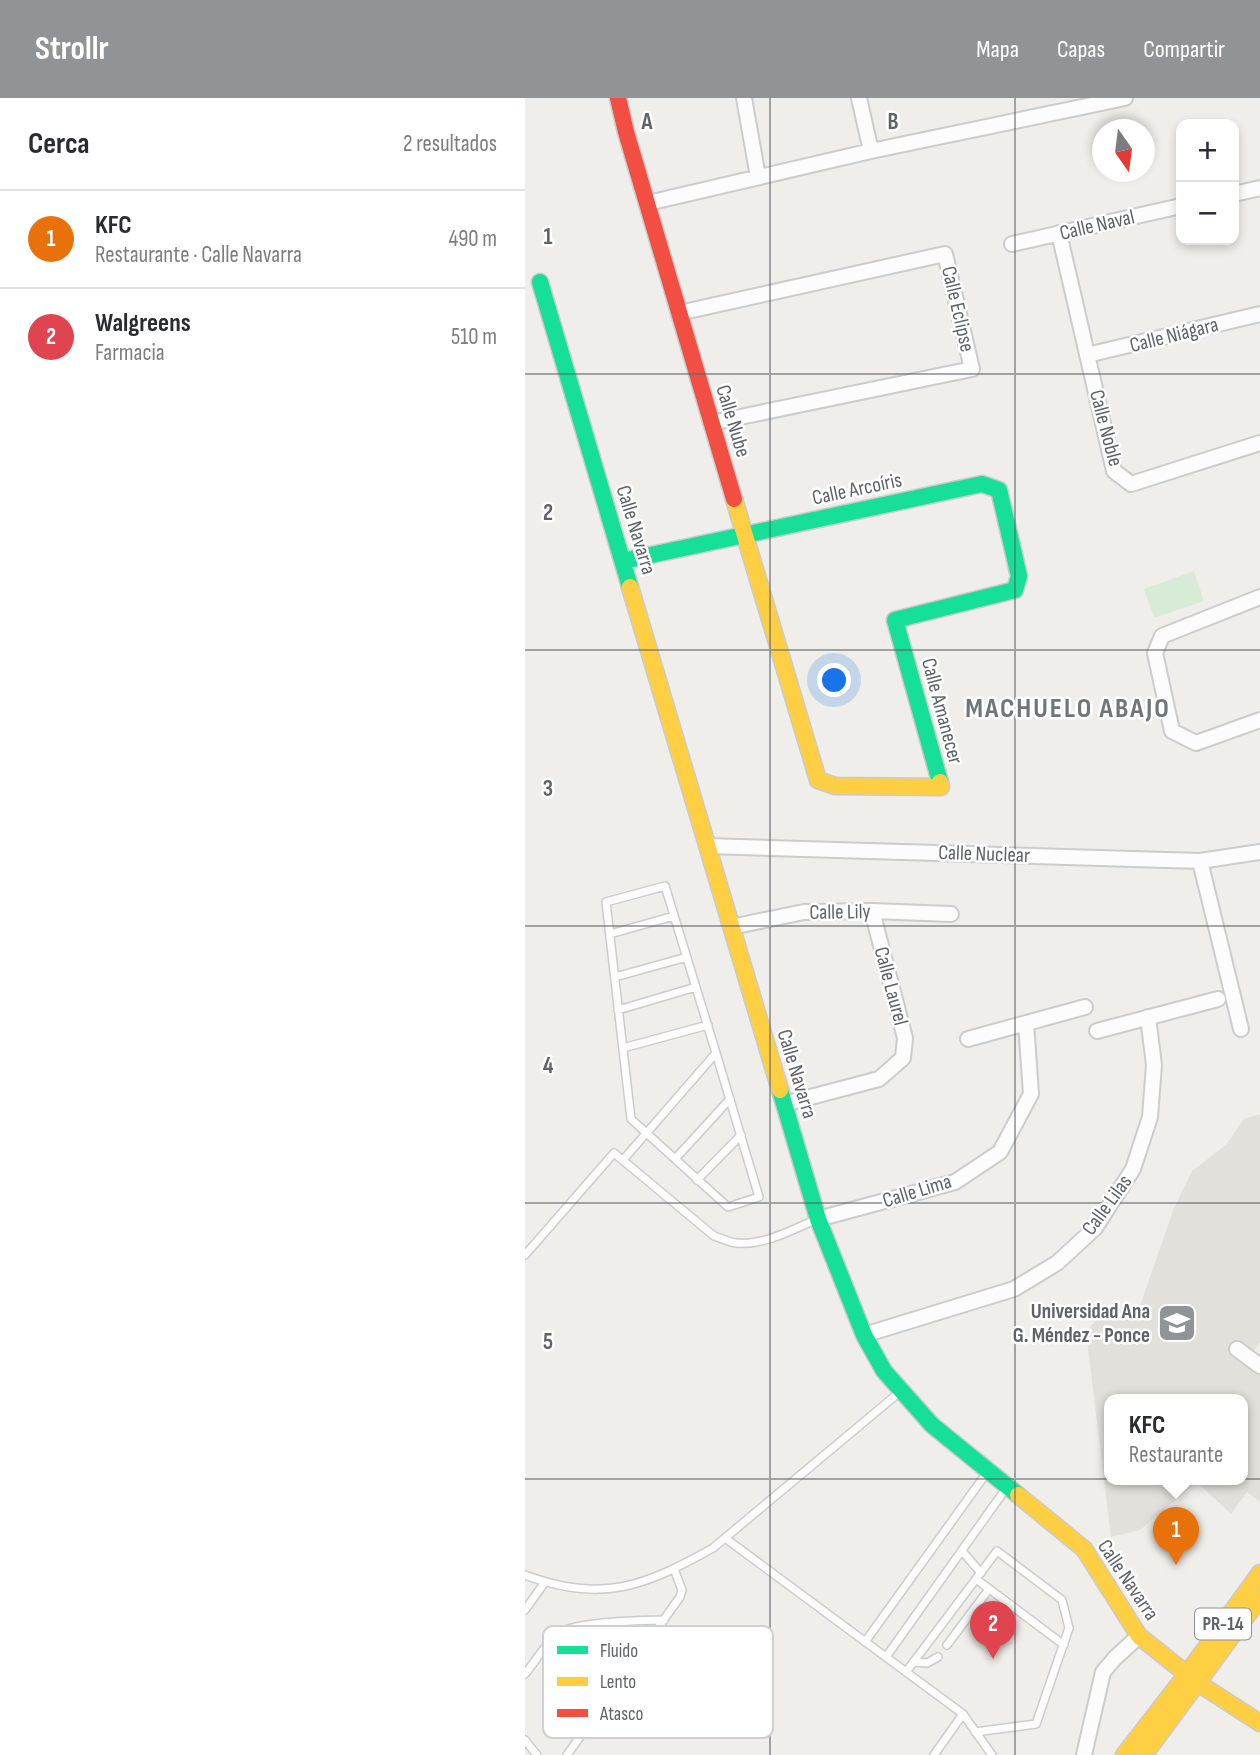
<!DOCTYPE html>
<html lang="es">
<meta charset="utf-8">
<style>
:root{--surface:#fff;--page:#f7f7f7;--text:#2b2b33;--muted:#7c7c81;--line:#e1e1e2;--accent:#919496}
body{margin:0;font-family:"Sofia Sans Condensed",sans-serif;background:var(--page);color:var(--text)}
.controls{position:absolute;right:21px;top:21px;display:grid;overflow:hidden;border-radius:14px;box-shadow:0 4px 10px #0003}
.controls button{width:63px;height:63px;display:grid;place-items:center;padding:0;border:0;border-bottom:2px solid var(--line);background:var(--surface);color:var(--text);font:35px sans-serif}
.compass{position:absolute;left:567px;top:21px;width:63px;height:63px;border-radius:50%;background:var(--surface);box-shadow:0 4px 10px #0003;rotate:166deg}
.you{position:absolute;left:310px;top:583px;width:24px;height:24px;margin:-18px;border:5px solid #fff;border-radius:50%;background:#1a73e8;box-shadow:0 0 0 10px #1a73e833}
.badge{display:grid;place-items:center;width:46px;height:46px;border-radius:50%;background:var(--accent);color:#fff;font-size:23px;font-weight:700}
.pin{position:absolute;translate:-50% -58px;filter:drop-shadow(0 2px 4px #0008)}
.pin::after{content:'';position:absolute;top:37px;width:24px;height:21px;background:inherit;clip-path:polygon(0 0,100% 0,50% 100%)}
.popup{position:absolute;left:579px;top:1296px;width:144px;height:91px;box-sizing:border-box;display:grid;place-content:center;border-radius:14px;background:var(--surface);filter:drop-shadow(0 2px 5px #0005);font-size:23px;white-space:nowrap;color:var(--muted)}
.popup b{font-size:26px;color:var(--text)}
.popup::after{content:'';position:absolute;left:50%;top:100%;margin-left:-14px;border:14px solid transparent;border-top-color:var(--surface)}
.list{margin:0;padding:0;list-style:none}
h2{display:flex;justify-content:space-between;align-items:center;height:91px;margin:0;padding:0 28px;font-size:30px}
h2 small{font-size:23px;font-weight:400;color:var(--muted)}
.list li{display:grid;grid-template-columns:46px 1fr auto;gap:21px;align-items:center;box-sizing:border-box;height:98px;padding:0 28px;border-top:2px solid var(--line)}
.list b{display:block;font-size:26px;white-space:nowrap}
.list p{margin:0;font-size:23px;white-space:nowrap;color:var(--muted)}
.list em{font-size:23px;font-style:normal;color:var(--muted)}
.map{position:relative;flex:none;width:735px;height:1657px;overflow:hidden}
header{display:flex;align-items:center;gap:42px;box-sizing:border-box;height:98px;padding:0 35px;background:var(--accent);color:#fff}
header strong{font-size:33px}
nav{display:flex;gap:38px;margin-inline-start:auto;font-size:24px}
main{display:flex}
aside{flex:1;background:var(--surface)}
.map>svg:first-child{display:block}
</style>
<header>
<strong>Strollr</strong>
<nav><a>Mapa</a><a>Capas</a><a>Compartir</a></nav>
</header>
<main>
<aside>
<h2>Cerca<small>2 resultados</small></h2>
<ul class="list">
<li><span class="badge" style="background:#e8710a">1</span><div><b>KFC</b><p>Restaurante · Calle Navarra</p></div><em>490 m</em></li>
<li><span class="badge" style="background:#e0444e">2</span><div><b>Walgreens</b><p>Farmacia</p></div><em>510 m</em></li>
</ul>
</aside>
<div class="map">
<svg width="735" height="1657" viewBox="0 0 735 1657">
<rect width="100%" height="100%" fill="#efeeea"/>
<!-- education -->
<path fill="#e2e0da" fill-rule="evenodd" d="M735,1016v228l-15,21 15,11v128l-13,-10 -16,22 -34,-32 -57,48 -29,7 -25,-205 15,-18 39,-8 34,-98 18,-37 34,-26 18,-26zM584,1301h134v80h-134z"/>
<!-- green -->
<path fill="#d8ebd6" d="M669,473l10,30 -50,17 -10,-29z"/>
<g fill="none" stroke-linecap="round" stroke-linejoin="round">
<!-- lane casing -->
<g stroke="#cbcccc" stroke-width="10">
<path id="lane" d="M85,836l64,-18
M90,879l72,-20
M93,912l78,-23
M98,950l85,-23
M150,1061l55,-60
M98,1062l93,-107 -51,-167 -59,16 25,217 97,88 31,-10 -43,-144
M172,1082l44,-45
M0,1157l89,-102 100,83c7,2 14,6 22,7 27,3 56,-13 81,-24
M200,1440l238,176 -29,41
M437,1453l19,22
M0,1477c77,29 120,11 188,-27l188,-157
M451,1481l88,66
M0,1512l20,-28
M340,1544l123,-171
M422,1547l42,-56
M361,1559l121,-170
M389,1564l13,1 11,-6
M381,1574l91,-121 65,49 7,28 -33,96 -61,8
M0,1576c9,-11 21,-30 31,-39 16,-14 84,-14 108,-15
M438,1616l29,41
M0,1642l12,15
M42,1657l113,-158 2,-7 -8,-21"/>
</g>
<!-- street casing -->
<g stroke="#cbcccc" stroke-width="18">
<path id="street" d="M219,0l14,79
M334,0l12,53
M709,96l26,-6
M123,105l223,-52 254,-53
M534,135l55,238 17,13 129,-41
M487,146l169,-38
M154,215l266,-59 27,115 -261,54
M562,257l173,-41
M735,499l-98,39 -7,17 17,78 24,12 64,-23
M182,748l493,15 60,-9
M675,763l41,168
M206,829l73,-15 68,-1 79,3
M572,933l121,-32
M443,941l117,-32
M259,1006l95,-25 24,-21 2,-20 -33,-127
M293,1121l137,-37 45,-30 31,-58 -5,-71
M339,1237l150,-46 43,-26 38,-35 38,-59 17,-52 4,-52 -6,-48
M712,1251l23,17
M559,1657l19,-83 12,-14 24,-22"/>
</g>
<!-- fast casing -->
<g stroke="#cacacb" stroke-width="19">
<path id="fast" d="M15,184l90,305
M98,463l359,-77 17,6 20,86 -4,14 -120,30 45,162
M255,992l38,129 46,116 20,36 48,54 86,70"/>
</g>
<!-- slow casing -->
<g stroke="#cacacb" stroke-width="19">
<path id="slow" d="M209,401l84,281 17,6 106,1 -1,-5
M105,489l150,503
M493,1397l66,54 55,87 59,47 62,40
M599,1657l62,-80 74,-102
M619,1657l116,-157"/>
</g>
<!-- jam casing -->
<g stroke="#cacacb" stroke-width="19">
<path id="jam" d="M93,0l8,34 108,367"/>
</g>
<!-- lane -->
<use href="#lane" stroke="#fdfcfc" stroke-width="7"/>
<!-- street -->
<use href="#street" stroke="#fdfcfc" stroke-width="14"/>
<!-- fast -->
<use href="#fast" stroke="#16e098" stroke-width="16"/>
<!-- slow -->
<use href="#slow" stroke="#ffcf43" stroke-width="16"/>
<!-- jam -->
<use href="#jam" stroke="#f24e42" stroke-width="16"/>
</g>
<!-- grid -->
<path fill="none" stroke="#5f6368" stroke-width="2" stroke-opacity="0.55" d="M245,0v1657M490,0v1657M0,276h735M0,552h735M0,828h735M0,1105h735M0,1381h735"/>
<!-- icons -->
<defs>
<g id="university-square" transform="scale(2.0125)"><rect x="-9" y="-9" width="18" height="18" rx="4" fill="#919496" stroke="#fff"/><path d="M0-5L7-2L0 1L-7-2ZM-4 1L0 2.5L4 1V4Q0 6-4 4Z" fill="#fff"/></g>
</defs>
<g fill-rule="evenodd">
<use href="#university-square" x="652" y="1225"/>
</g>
<g text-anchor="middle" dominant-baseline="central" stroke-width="5" stroke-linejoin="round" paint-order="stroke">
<!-- shield labels -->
<rect fill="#fff" stroke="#8f9295" stroke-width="2" x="670" y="1510.5" width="56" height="31" rx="5"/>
<g font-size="19" font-weight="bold" fill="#5f6368">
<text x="698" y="1526">PR-14</text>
</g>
<!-- street labels -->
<g font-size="21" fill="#5f6368" stroke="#fff">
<text transform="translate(572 127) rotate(-13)">Calle Naval</text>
<text transform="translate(433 211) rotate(77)">Calle Eclipse</text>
<text transform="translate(649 237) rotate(-14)">Calle Niágara</text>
<text transform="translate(208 323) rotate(73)">Calle Nube</text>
<text transform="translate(581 330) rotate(75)">Calle Noble</text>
<text transform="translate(332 391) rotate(-12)">Calle Arcoíris</text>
<text transform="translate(111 432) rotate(73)">Calle Navarra</text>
<text transform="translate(417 613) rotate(75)">Calle Amanecer</text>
<text transform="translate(459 756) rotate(2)">Calle Nuclear</text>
<text transform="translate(315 814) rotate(-1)">Calle Lily</text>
<text transform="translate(366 888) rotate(75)">Calle Laurel</text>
<text transform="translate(272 976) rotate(73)">Calle Navarra</text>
<text transform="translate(392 1093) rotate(-17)">Calle Lima</text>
<text transform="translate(582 1107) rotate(-54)">Calle Lilas</text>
<text transform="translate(603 1482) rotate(56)">Calle Navarra</text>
</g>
<!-- poi labels -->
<g font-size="21" font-weight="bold" fill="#5f6368" stroke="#fff" text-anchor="end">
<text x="625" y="1213">Universidad Ana<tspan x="625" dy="24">G. Méndez - Ponce</tspan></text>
</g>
<!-- district labels -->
<g font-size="28" font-weight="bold" letter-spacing="2" fill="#70757a" stroke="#fff">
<text x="543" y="610">MACHUELO ABAJO</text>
</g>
</g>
<!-- legend -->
<rect x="18" y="1528" width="230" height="112" rx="10" fill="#fff" stroke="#cfd0d2" stroke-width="2"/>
<rect x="32" y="1548" width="31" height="8" fill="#16e098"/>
<rect x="32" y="1579" width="31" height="9" fill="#ffcf43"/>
<rect x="32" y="1611" width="31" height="8" fill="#f24e42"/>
<g font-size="19" fill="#5f6368">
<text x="75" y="1559">Fluido</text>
<text x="75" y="1590">Lento</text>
<text x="75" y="1622">Atasco</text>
</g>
<g font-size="23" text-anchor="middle" font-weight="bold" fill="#5f6368" stroke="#fff" stroke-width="5" stroke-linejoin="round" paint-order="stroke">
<text x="122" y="31">A</text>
<text x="368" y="31">B</text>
<text x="23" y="146">1</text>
<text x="23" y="422">2</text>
<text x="23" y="698">3</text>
<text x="23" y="975">4</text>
<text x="23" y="1251">5</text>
</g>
</svg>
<div class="controls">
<button>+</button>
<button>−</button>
</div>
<svg class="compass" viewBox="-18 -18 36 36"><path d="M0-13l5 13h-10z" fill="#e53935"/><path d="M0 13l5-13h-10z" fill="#7c7c81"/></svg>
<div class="you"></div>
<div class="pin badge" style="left:651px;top:1467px;background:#e8710a">1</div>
<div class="popup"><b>KFC</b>Restaurante</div>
<div class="pin badge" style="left:468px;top:1561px;background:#e0444e">2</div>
</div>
</main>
